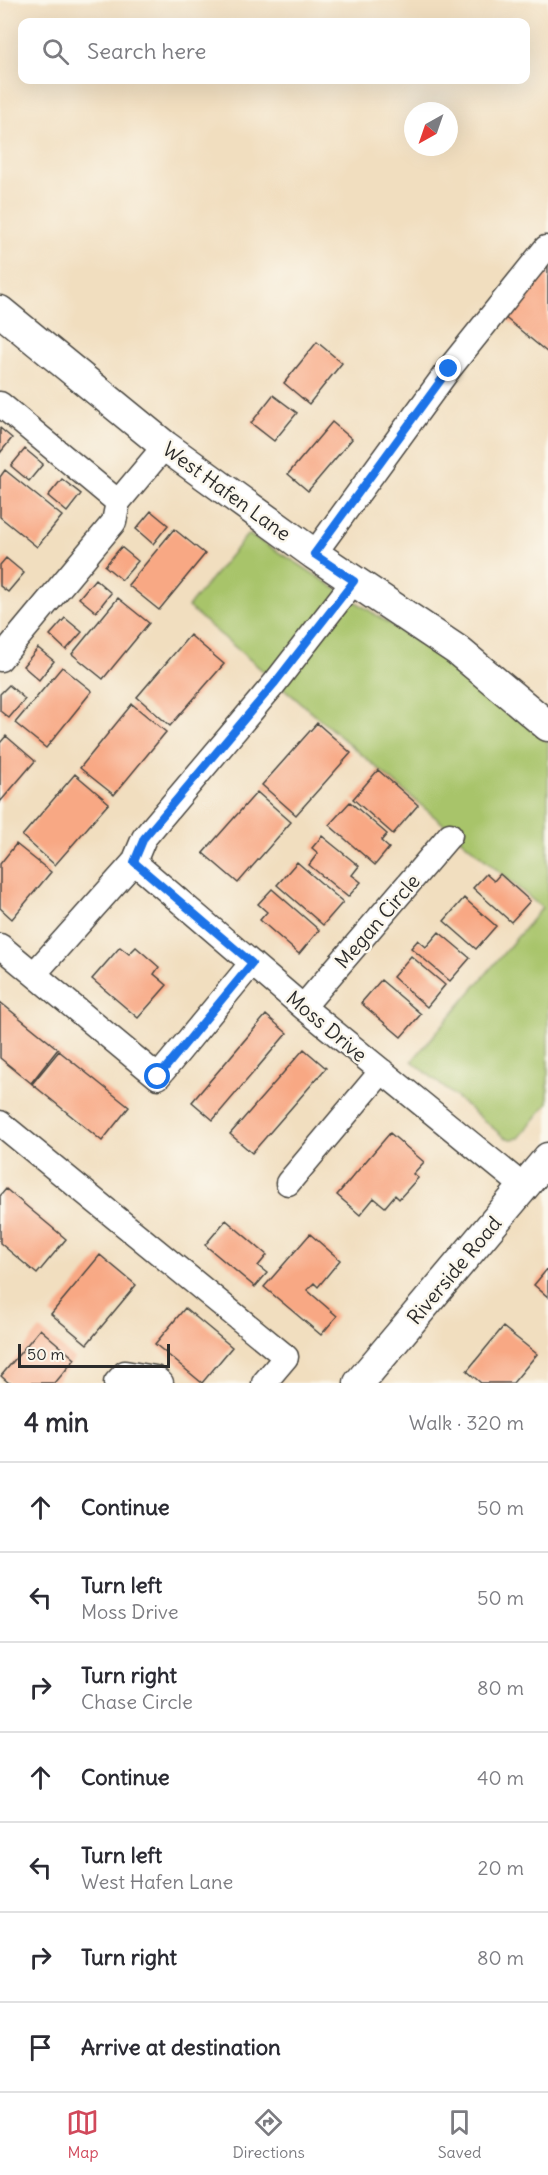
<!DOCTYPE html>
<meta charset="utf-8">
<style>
:root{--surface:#fff;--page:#f2f2f3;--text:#2b2b33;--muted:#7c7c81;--line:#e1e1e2;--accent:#d1495b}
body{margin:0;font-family:Delius,sans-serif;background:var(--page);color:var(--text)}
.compass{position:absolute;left:404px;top:102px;width:54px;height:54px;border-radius:50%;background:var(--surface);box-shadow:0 6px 24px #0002;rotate:220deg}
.scale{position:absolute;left:18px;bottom:15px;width:152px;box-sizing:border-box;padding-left:6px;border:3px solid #2b2b2b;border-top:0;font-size:16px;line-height:21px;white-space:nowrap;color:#2b2b2b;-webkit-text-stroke:4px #fbf7ec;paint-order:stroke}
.stop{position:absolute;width:18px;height:18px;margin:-14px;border:4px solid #1a73e8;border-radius:50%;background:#fff}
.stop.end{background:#1a73e8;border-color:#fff;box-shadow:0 2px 6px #0008}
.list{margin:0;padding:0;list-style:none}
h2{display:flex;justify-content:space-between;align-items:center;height:78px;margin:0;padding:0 24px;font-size:26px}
h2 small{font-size:20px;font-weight:400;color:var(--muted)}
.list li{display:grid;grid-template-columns:39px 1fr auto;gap:18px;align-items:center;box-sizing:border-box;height:90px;padding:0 24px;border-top:2px solid var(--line)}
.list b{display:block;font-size:22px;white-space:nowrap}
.list p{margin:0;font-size:20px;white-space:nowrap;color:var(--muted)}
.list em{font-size:20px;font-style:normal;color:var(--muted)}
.icon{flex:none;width:33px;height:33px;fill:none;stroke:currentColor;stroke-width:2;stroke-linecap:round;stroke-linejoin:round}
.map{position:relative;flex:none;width:548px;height:1383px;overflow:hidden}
.search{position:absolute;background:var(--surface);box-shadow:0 6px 24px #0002;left:18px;right:18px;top:18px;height:66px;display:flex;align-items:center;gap:15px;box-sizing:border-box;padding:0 21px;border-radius:12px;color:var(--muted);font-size:22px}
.sheet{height:708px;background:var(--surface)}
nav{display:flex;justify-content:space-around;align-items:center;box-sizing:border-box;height:84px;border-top:2px solid var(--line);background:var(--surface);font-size:16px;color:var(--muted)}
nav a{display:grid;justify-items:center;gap:3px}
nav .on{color:var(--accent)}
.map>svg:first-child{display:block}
</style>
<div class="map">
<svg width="548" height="1383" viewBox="0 0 548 1383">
<rect width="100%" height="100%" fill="#fbf7ec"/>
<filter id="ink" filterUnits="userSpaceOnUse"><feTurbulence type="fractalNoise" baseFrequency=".0167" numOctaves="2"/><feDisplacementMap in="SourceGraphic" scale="12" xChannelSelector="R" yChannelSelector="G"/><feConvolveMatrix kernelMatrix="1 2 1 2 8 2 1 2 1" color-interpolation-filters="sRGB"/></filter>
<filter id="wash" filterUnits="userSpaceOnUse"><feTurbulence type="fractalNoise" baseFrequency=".008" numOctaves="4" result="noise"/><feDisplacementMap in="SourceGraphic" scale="24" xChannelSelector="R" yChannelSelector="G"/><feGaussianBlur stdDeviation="1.35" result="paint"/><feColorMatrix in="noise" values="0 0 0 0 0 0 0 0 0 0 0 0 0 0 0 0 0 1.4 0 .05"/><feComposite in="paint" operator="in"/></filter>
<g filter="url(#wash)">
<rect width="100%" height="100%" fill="#f1debf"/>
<!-- green -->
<path fill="#a8c46b" stroke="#6a784b" stroke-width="1.5" d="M248,534l49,29 148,97 103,82v361l-29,35 -8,1 -7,-2 -92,-76 130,-153 -354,-301z"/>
<g id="blocks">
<!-- building -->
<path fill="#f8a884" d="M546,264l2,2v87l-45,-37z
M317,342l25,21 -33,41 -25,-21z
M273,395l24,18 -23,28 -23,-18z
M332,422l20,17 -44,52 -20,-17z
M0,428l12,10 -12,15z
M25,449l18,15 -14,17 -18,-15z
M5,470l57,46 -25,31 -37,-30v-40z
M62,479l19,15 -14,18 -19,-16z
M151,511l17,14 -15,19 -17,-15z
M174,529l31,25 -46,56 -31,-25z
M121,547l17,14 -16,19 -17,-14z
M6,558l18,15 -16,19 -8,-6v-21z
M95,579l16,14 -15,19 -17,-14z
M118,598l31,25 -46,56 -31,-25z
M65,618l17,14 -16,18 -16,-15z
M190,635l34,29 -54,62 -33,-29z
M38,648l16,13 -15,19 -16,-14z
M62,667l30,24 -46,57 -31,-25z
M9,685l16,14 -16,19 -9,-7v-17z
M132,704l34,28 -52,63 -34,-27z
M317,723l34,30 -55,62 -34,-30z
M6,736l29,25 -35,41v-59z
M378,770l40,35 -25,29 -40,-35z
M75,774l34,29 -54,62 -33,-29z
M257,792l34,30 -53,61 -35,-30z
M350,802l37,32 -6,7 8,7 -14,17 -46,-40z
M322,836l37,30 -7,9 9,7 -13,15 -39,-32 9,-12 -6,-5z
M16,844l35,28 -39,47 -12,-11v-44z
M297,862l46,40 -20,23 -46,-40z
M486,874l8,7 6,-7 30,27 -19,21 -38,-34z
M272,889l47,41 -20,24 -39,-34 7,-8 -9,-8z
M464,898l32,28 -20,23 -32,-28z
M439,932l31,26 -20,23 -39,-33 7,-8 8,7z
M120,947l9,7 7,-7 23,20 -5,7 13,11 -29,33 -46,-39z
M411,956l34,29 -18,22 -34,-30z
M381,980l40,34 -20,23 -40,-34z
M0,1002l58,47 -27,34 -31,-25z
M266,1015l21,18 -74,87 -21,-18z
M304,1049l22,19 -74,85 -22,-19z
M59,1051l70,56 -27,34 -70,-57z
M390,1133l34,29 -11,12 5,4 -19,21 -4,-4 -10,12 -11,-9 -14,17 -23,-20z
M6,1189l60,50 -29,35 -37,-31v-47z
M226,1220l41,35 -9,11 9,7 -12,14 -50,-42z
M310,1234l30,26 -22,27 -4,-4 -7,7 30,26 -16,19 -57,-48z
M100,1255l36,30 -49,59 -36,-30z
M548,1268v29l-14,-12z
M185,1308l47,39 -30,36 -47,-39z
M503,1327l34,27 -24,29h-32l-14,-12z
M40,1329l35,30 -20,24h-46l-8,-7z"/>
</g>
</g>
<g filter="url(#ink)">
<use href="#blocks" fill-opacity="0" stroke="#494641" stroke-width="1.5"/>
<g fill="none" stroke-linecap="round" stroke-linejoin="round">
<!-- minor casing -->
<g stroke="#494641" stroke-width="27">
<path id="minor" d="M0,404l118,98
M314,554l135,-185 97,-121 2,2
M0,659l114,-137 4,-20 47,-56
M134,862l169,145 221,180
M0,946l158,131 94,-114
M34,974l100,-112 10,-24 130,-154 80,-103
M303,1007l147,-172
M0,1123l286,234 -22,26
M288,1183l94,-112
M116,1383l9,-10 30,5 6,5"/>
</g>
<!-- major casing -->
<g stroke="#494641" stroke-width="33">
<path id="major" d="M0,311l165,135 149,108 143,96 91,76
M359,1383l189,-225"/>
</g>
<!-- minor -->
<use href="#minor" stroke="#fff" stroke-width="24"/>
<!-- major -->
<use href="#major" stroke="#fff" stroke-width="30"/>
</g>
</g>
<g fill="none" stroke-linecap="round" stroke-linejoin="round" filter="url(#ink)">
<!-- route -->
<path stroke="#1a73e8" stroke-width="8" d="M158,1077l94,-114 -118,-101 10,-24 130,-154 80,-103 -40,-27 135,-185"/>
</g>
<g text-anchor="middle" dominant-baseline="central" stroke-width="5" stroke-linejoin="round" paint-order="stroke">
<!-- street labels -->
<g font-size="20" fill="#2b2b2b" stroke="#fbf7ec">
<text transform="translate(227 491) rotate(36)">West Hafen Lane</text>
<text transform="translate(377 921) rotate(-49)">Megan Circle</text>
<text transform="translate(327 1026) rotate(40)">Moss Drive</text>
<text transform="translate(454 1270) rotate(-50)">Riverside Road</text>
</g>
</g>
</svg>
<svg class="compass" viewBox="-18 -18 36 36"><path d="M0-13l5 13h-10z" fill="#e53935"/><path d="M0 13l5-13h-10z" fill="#7c7c81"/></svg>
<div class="scale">50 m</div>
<div class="stop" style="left:158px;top:1077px"></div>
<div class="stop end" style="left:449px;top:369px"></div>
<div class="search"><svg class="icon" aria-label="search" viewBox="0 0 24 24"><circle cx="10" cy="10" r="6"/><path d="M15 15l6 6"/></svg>Search here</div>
</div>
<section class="sheet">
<h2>4 min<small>Walk · 320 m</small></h2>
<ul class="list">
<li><svg class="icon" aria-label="ahead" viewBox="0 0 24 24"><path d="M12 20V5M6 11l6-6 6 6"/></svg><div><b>Continue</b></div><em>50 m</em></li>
<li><svg class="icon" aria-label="left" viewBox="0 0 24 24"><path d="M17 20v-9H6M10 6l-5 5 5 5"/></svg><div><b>Turn left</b><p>Moss Drive</p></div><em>50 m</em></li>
<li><svg class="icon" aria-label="right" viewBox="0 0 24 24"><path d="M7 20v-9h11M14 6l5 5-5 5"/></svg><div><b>Turn right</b><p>Chase Circle</p></div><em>80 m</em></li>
<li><svg class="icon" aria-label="ahead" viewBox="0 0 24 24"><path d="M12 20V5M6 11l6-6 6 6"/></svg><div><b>Continue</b></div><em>40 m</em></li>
<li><svg class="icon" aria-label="left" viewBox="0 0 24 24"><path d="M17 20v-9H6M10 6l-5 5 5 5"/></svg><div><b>Turn left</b><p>West Hafen Lane</p></div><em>20 m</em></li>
<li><svg class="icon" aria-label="right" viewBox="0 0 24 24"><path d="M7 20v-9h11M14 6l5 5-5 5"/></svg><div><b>Turn right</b></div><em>80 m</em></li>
<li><svg class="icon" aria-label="arrive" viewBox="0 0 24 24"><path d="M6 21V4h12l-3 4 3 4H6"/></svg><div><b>Arrive at destination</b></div></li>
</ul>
</section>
<nav>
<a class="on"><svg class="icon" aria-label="map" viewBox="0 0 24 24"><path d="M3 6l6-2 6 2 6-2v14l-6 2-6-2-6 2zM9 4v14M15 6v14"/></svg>Map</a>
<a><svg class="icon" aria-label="directions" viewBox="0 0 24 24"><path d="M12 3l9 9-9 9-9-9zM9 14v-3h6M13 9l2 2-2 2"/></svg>Directions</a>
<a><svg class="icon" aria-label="saved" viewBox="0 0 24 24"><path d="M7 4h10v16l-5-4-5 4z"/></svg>Saved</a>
</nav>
